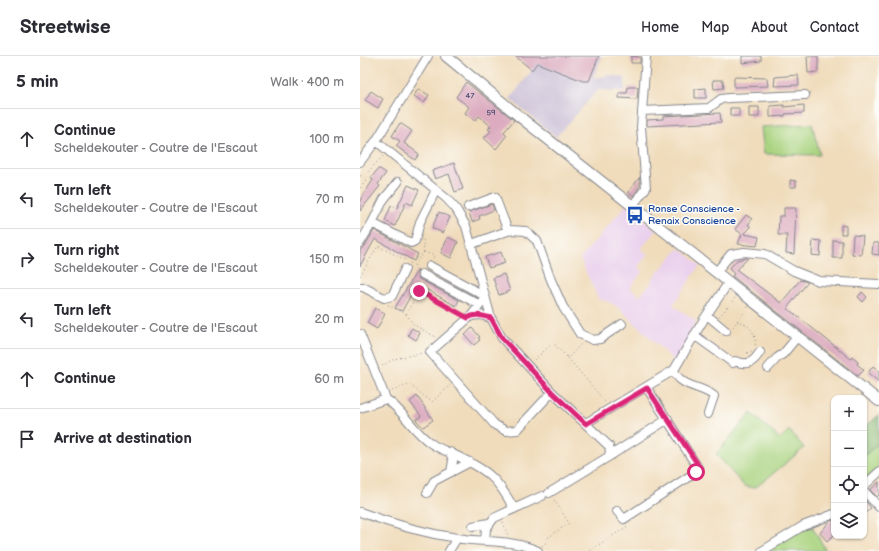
<!DOCTYPE html>
<meta charset="utf-8">
<style>
:root{--surface:#fff;--page:#f7f7f7;--text:#2b2b33;--muted:#7c7c81;--line:#e1e1e2}
body{margin:0;font-family:"Balsamiq Sans",sans-serif;background:var(--page);color:var(--text)}
.controls{position:absolute;right:12px;bottom:12px;display:grid;overflow:hidden;border-radius:8px;box-shadow:0 1px 3px #0004}
.controls button{width:36px;height:36px;display:grid;place-items:center;padding:0;border:0;border-bottom:1px solid var(--line);background:var(--surface);color:var(--text);font:20px sans-serif}
.stop{position:absolute;width:12px;height:12px;margin:-9px;border:3px solid #db2777;border-radius:50%;background:#fff}
.stop.end{background:#db2777;border-color:#fff;box-shadow:0 1px 4px #0008}
.list{margin:0;padding:0;list-style:none}
h2{display:flex;justify-content:space-between;align-items:center;height:52px;margin:0;padding:0 16px;font-size:17px}
h2 small{font-size:13px;font-weight:400;color:var(--muted)}
.list li{display:grid;grid-template-columns:26px 1fr auto;gap:12px;align-items:center;box-sizing:border-box;height:60px;padding:0 16px;border-top:1px solid var(--line)}
.list b{display:block;font-size:15px;white-space:nowrap}
.list p{margin:0;font-size:13px;white-space:nowrap;color:var(--muted)}
.list em{font-size:13px;font-style:normal;color:var(--muted)}
.icon{flex:none;width:22px;height:22px;fill:none;stroke:currentColor;stroke-width:2;stroke-linecap:round;stroke-linejoin:round}
.map{position:relative;flex:none;width:519px;height:495px;overflow:hidden}
header{display:flex;align-items:center;gap:24px;box-sizing:border-box;height:56px;padding:0 20px;background:var(--surface);border-bottom:1px solid var(--line)}
header strong{font-size:19px}
nav{display:flex;gap:22px;margin-inline-start:auto;font-size:14px}
main{display:flex}
aside{flex:1;background:var(--surface)}
.map>svg:first-child{display:block}
</style>
<header>
<strong>Streetwise</strong>
<nav><a>Home</a><a>Map</a><a>About</a><a>Contact</a></nav>
</header>
<main>
<aside>
<h2>5 min<small>Walk · 400 m</small></h2>
<ul class="list">
<li><svg class="icon" aria-label="ahead" viewBox="0 0 24 24"><path d="M12 20V5M6 11l6-6 6 6"/></svg><div><b>Continue</b><p>Scheldekouter - Coutre de l'Escaut</p></div><em>100 m</em></li>
<li><svg class="icon" aria-label="left" viewBox="0 0 24 24"><path d="M17 20v-9H6M10 6l-5 5 5 5"/></svg><div><b>Turn left</b><p>Scheldekouter - Coutre de l'Escaut</p></div><em>70 m</em></li>
<li><svg class="icon" aria-label="right" viewBox="0 0 24 24"><path d="M7 20v-9h11M14 6l5 5-5 5"/></svg><div><b>Turn right</b><p>Scheldekouter - Coutre de l'Escaut</p></div><em>150 m</em></li>
<li><svg class="icon" aria-label="left" viewBox="0 0 24 24"><path d="M17 20v-9H6M10 6l-5 5 5 5"/></svg><div><b>Turn left</b><p>Scheldekouter - Coutre de l'Escaut</p></div><em>20 m</em></li>
<li><svg class="icon" aria-label="ahead" viewBox="0 0 24 24"><path d="M12 20V5M6 11l6-6 6 6"/></svg><div><b>Continue</b></div><em>60 m</em></li>
<li><svg class="icon" aria-label="arrive" viewBox="0 0 24 24"><path d="M6 21V4h12l-3 4 3 4H6"/></svg><div><b>Arrive at destination</b></div></li>
</ul>
</aside>
<div class="map">
<svg width="519" height="495" viewBox="0 0 519 495">
<rect width="100%" height="100%" fill="#fdfcf7"/>
<filter id="ink" filterUnits="userSpaceOnUse"><feTurbulence type="fractalNoise" baseFrequency=".025" numOctaves="2"/><feDisplacementMap in="SourceGraphic" scale="8" xChannelSelector="R" yChannelSelector="G"/><feConvolveMatrix kernelMatrix="1 2 1 2 8 2 1 2 1" color-interpolation-filters="sRGB"/></filter>
<filter id="wash" filterUnits="userSpaceOnUse"><feTurbulence type="fractalNoise" baseFrequency=".012" numOctaves="4" result="noise"/><feDisplacementMap in="SourceGraphic" scale="16" xChannelSelector="R" yChannelSelector="G"/><feGaussianBlur stdDeviation="0.9" result="paint"/><feColorMatrix in="noise" values="0 0 0 0 0 0 0 0 0 0 0 0 0 0 0 0 0 1.4 0 .05"/><feComposite in="paint" operator="in"/></filter>
<g filter="url(#wash)">
<rect width="100%" height="100%" fill="#f0dcbb"/>
<!-- built -->
<path fill="#ead1ed" d="M266,149l30,25 -15,19 7,5 -10,13 5,4 -13,17 10,8 13,-15 -2,-1 28,-32 21,17 -27,40 23,16 -21,41 -57,-55 -11,-6 -8,-1 -19,-41z"/>
<!-- industrial -->
<path fill="#cabfd7" d="M155,0h87l-9,22 17,-3 15,3v13l-27,-1 -42,47 -46,-38 22,-29z"/>
<!-- green -->
<path fill="#a9d37f" stroke="#62816e" d="M452,68l8,31 -56,-1 -3,-27z
M391,357l29,26 9,-9 15,18 -45,37 -6,3 -9,-2 -28,-32z
M519,387v24l-15,15v-26z
M446,470h6l14,25h-61z"/>
<!-- forest -->
<path fill="#86b56e" stroke="#507266" d="M519,359v28l-15,13v-28z"/>
<g id="blocks">
<!-- building -->
<path fill="#dcabbf" d="M155,0h84l-10,25h-6l-46,-18 -5,7z
M271,0l9,1v6h-9z
M382,0h19v5l-19,2z
M447,0h11v16l-10,1z
M438,19l1,10 -25,1 1,-9z
M374,21l33,1 1,8 -34,1z
M353,24h10l1,8 -10,1z
M106,26l48,38 -10,12 3,3 -11,14 -12,-11 7,-7 -3,-2 3,-3 -12,-10 -4,5 -10,-8 4,-6 -13,-10z
M268,31h10l-1,12 -18,-1v-5h8z
M346,32v10h-11v-9z
M58,33l11,6 -5,8 -10,-7z
M11,35l12,8 -5,9 -13,-8z
M424,49v2l20,-2v8l-19,1v2l-15,1v-11z
M389,51h10v10h-10z
M370,52h9v8h-9z
M360,57l1,9 -74,4v-6l16,-1v-3z
M40,67l12,8 -8,12 15,11 -4,6 -19,-14 4,-5 -8,-5z
M94,107l9,26 -8,3 -6,-18 -14,5 -3,-8z
M18,113h2l6,4 -8,11 2,2 -20,25v-11l13,-20 -2,-2z
M280,121v9l-7,10 -5,-4z
M430,124l6,1v6h-6z
M48,129l11,5 -7,15 -6,-3 -11,24 -10,-5 6,-15 6,2z
M132,148l2,6 -15,6 1,3 -8,3 -3,-10z
M424,152h12l-2,46 -8,-1 1,-18h-9l1,-19h5z
M79,156l11,5 -7,16 -11,-5z
M386,159l6,4 -4,6 3,2 -7,7 15,3 -2,9 -19,-2 4,-10 -7,-5z
M481,169l5,1v8h-5z
M14,174l44,24 -4,7 -39,-22 -15,27v-16l5,-4z
M493,179l10,1 -2,19 -9,-1z
M88,181l10,5 -7,16 -10,-5z
M453,184l8,1 -1,15 -8,-1z
M473,184l9,1v17h-9z
M513,187h6v12l-7,-1z
M141,196l4,11 -16,5 -4,-11z
M386,202h2l-11,12 44,33 19,-23 8,2 -21,26 64,51 1,-2 6,5 -1,2 7,6 -6,6 -126,-100 2,-2 -5,-5 8,-9z
M58,213l-1,6 2,4 40,21 -3,6 -39,-22 -15,27 -7,-3z
M144,218l6,17 -11,4 -6,-17z
M502,236l5,5 -4,5 -5,-5z
M15,252l10,6 -8,15 -10,-6z
M52,272l8,5 -4,7 -8,-5z
M112,272l8,9 -2,1 2,2 -6,5 -9,-10z
M513,310l6,5v11l-11,-9z
M57,340l16,24 -10,7 -7,-7 5,-4 -11,-14z
M519,426v13l-2,2 -7,-7z
M504,443l7,9 -7,6z
M474,464v15l-7,6 -7,-8 10,-12z"/>
</g>
</g>
<g filter="url(#ink)">
<use href="#blocks" fill-opacity="0" stroke="#86868c" stroke-width="1"/>
<g fill="none" stroke-linecap="round" stroke-linejoin="round">
<!-- minor casing -->
<g stroke="#86868c" stroke-width="10">
<path id="minor" d="M282,55l67,-3 12,-9 8,-1 76,-3
M16,85l71,58 9,10 10,17 25,92 11,20 50,54 57,54 1,7 -2,4 -59,36
M0,106l16,-21 52,-85
M38,126l-14,17 -12,24 39,20 4,-2 5,-19 16,-32
M273,149l13,-17 -5,-61 5,-71
M108,151l27,-10 13,34
M0,187l12,-20
M112,188l38,-14 16,1 11,10 14,39 12,27 17,27 13,6 7,-1 22,-15
M70,210l55,30 -5,9 -9,11
M357,215l14,-17 13,-2 21,2 29,17 25,10 60,3
M62,218l58,31
M0,231h3l21,11 8,-2 13,-27
M347,259l19,16
M131,262l-11,-3 -9,1 -41,36 65,73 11,6 11,-1 35,-38
M0,278l26,65
M334,279l39,28 2,-2c13,5 18,2 25,-9
M408,312l9,-10 6,-4 15,-18
M314,314c5,17 28,16 40,26l-6,18
M0,352l26,-9c18,12 28,34 46,45 7,5 15,7 23,11 32,15 42,22 59,54
M226,367l88,-53 30,-51 25,-37
M90,396l3,9 -2,11
M248,401l60,-38
M504,430l15,-14
M504,435l15,16
M67,437l7,-12 36,-19
M257,455l7,8 72,-47 2,-4 -51,-80
M0,456c32,12 63,21 97,26 26,5 57,1 81,13
M113,470l16,-3
M125,485l1,-12 8,-11 48,-22
M89,495l8,-13
M402,495l41,-25 31,-12"/>
</g>
<!-- major casing -->
<g stroke="#86868c" stroke-width="12">
<path id="major" d="M86,0l79,65 354,280"/>
</g>
<!-- path -->
<path stroke="#86868c" stroke-width="1" stroke-dasharray="1 3" stroke-linecap="butt" d="M0,120l4,-1
M0,132l6,-7 -1,-6 18,-19
M64,196l10,3 -1,4
M50,207l4,2
M52,213l12,-17 -1,-13
M0,220l18,-30 29,15
M28,249l18,9 8,11 22,12
M46,258l13,-23 41,23
M359,261l16,-19
M377,265c13,3 20,13 18,26
M373,271l15,-20
M387,297l5,-2
M208,302l38,45
M174,304l19,-17 15,15 14,-15
M22,310l12,-7 28,-6
M32,335l17,-7 23,18 18,-17
M143,466l5,14
M182,490l5,-4 -1,-3 23,-16 -15,-23
M229,495l39,-25"/>
<!-- minor -->
<use href="#minor" stroke="#fff" stroke-width="8"/>
<!-- major -->
<use href="#major" stroke="#fff" stroke-width="10"/>
</g>
</g>
<g fill="none" stroke-linecap="round" stroke-linejoin="round" filter="url(#ink)">
<!-- route -->
<path stroke="#db2777" stroke-width="5" d="M59,235l49,27c7,-5 15,-2 23,0l11,20 50,54 34,32 61,-36 50,75 1,5 -2,4"/>
</g>
<!-- icons -->
<defs>
<g id="bus-bare" transform="scale(1.38)"><path d="M-5-6H5V4H4V6H2V4H-2V6H-4V4H-5ZM-3.5-4V0h7V-4ZM-3.5 1.2v1.5H-2V1.2ZM2 1.2v1.5H3.5V1.2Z" fill="#1a4fb4" stroke="#fdfcf7" stroke-width="2.5" paint-order="stroke"/></g>
</defs>
<g fill-rule="evenodd">
<use href="#bus-bare" x="275" y="159"/>
</g>
<g text-anchor="middle" dominant-baseline="central" stroke-width="3" stroke-linejoin="round" paint-order="stroke">
<!-- number labels -->
<g font-size="8" fill="#4b4e76">
<text x="110" y="39">47</text>
<text x="131" y="56">59</text>
</g>
<!-- transit labels -->
<g font-size="10" fill="#164399" stroke="#fdfcf7" text-anchor="start">
<text x="288" y="153">Ronse Conscience -<tspan x="288" dy="12">Renaix Conscience</tspan></text>
</g>
</g>
</svg>
<div class="controls">
<button>+</button>
<button>−</button>
<button><svg class="icon" aria-label="locate" viewBox="0 0 24 24"><circle cx="12" cy="12" r="6"/><path d="M12 2v4M12 18v4M2 12h4M18 12h4"/></svg></button>
<button><svg class="icon" aria-label="layers" viewBox="0 0 24 24"><path d="M12 4l9 5-9 5-9-5zM3 14l9 5 9-5"/></svg></button>
</div>
<div class="stop" style="left:336px;top:416px"></div>
<div class="stop end" style="left:59px;top:235px"></div>
</div>
</main>
